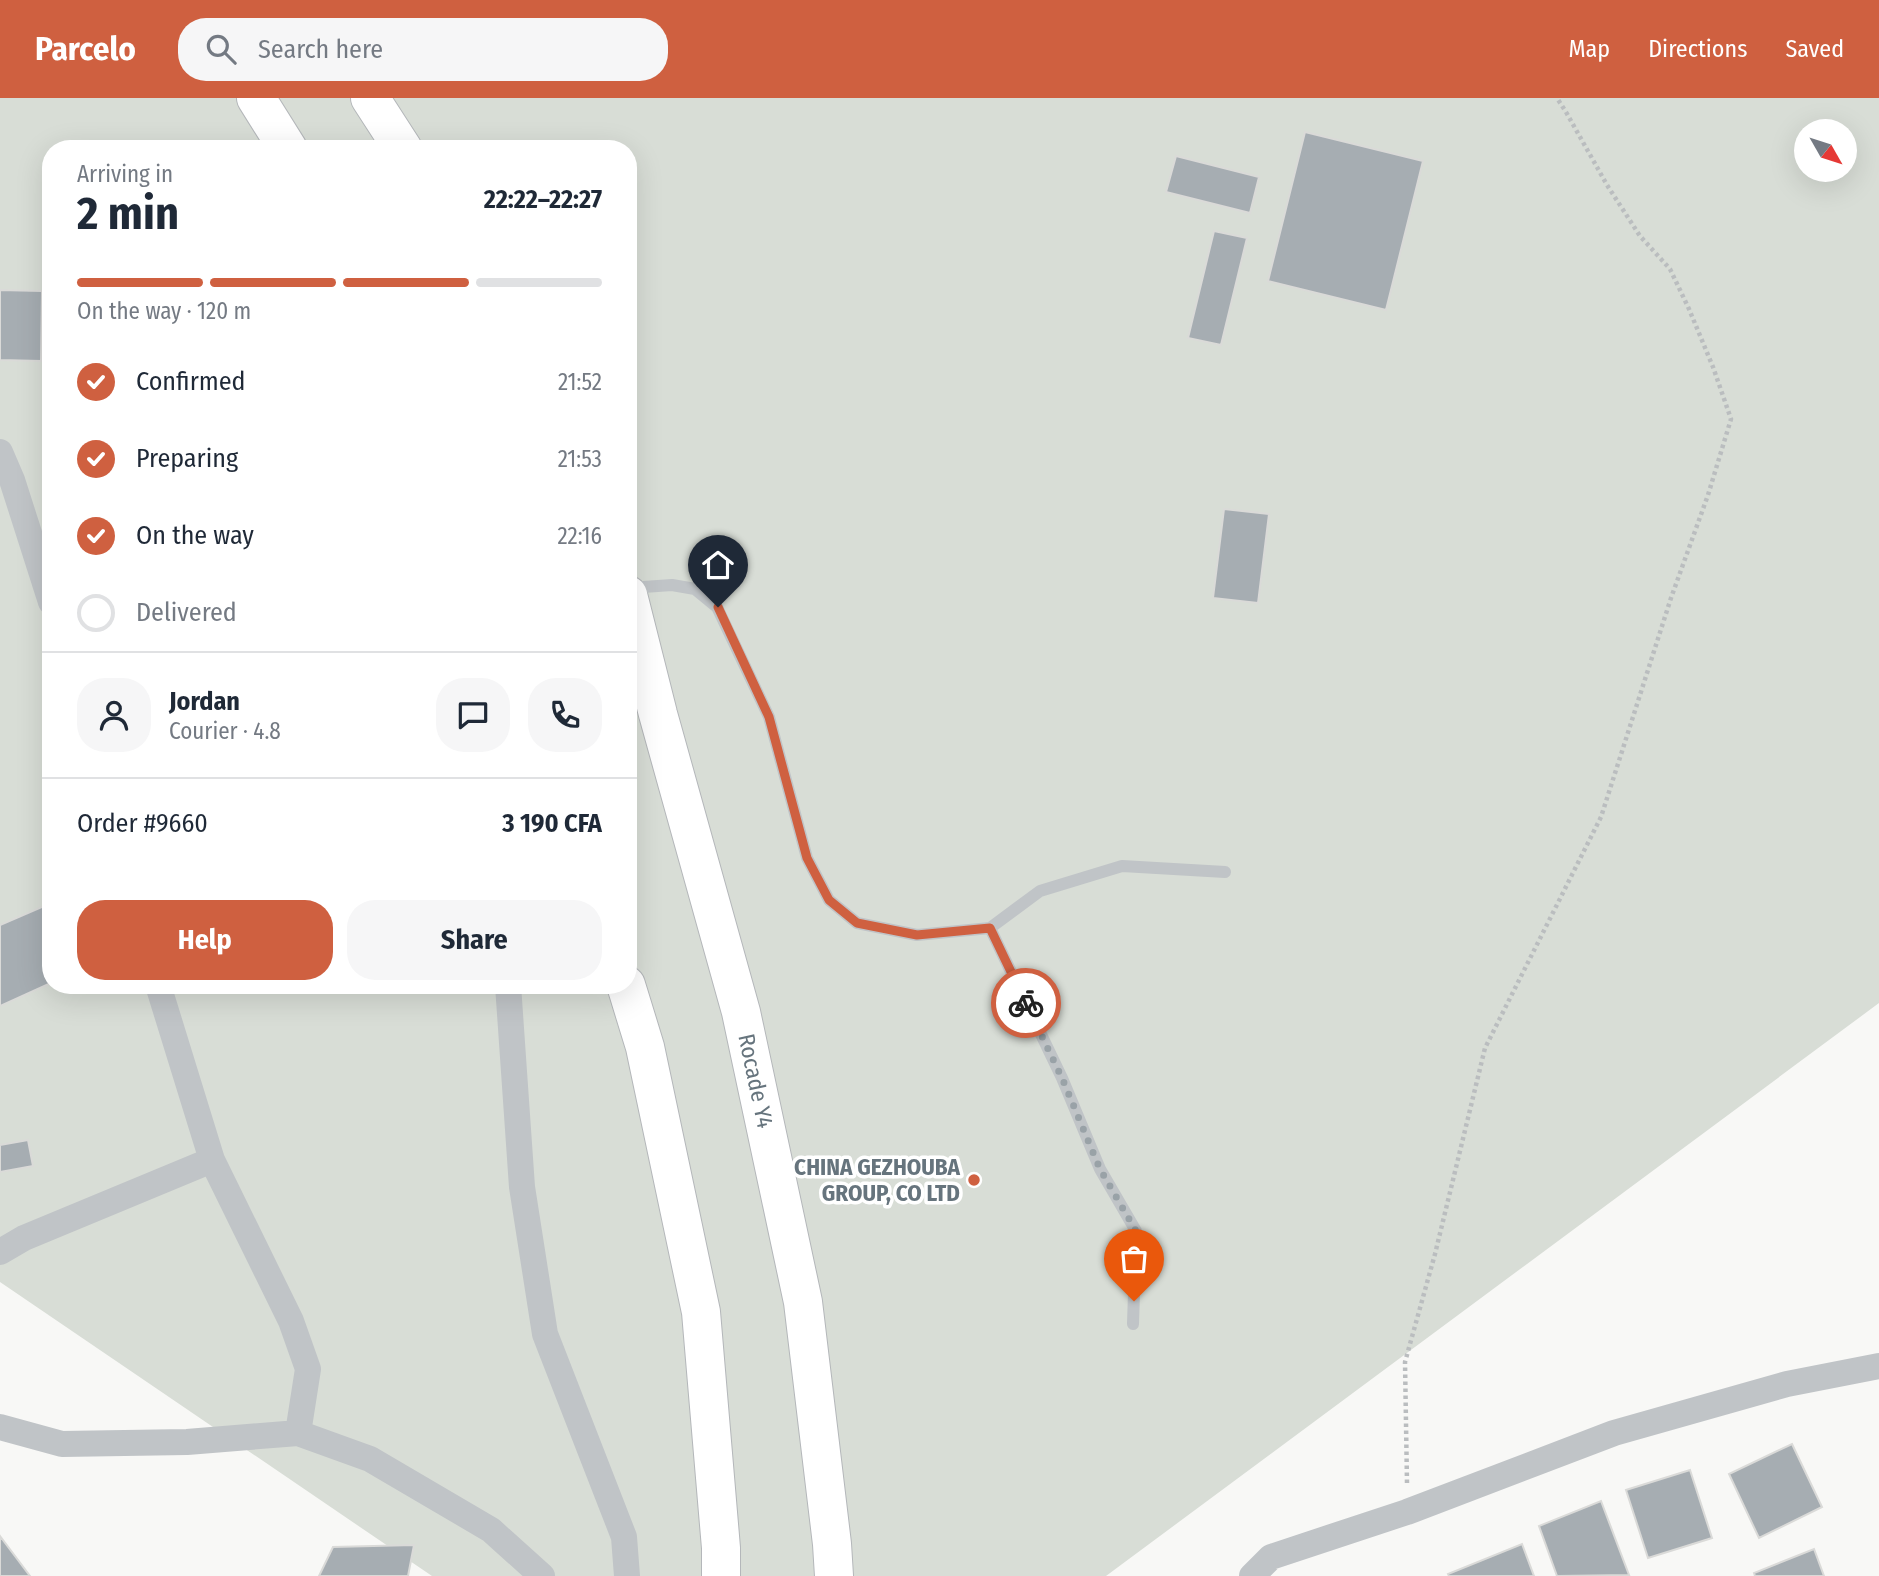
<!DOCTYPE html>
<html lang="en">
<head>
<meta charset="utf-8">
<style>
	body { margin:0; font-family:"Fira Sans Condensed",sans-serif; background:#f6f6f7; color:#1f2937; height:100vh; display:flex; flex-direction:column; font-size:26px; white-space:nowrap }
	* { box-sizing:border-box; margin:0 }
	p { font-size:23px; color:#747a83 }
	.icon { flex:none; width:38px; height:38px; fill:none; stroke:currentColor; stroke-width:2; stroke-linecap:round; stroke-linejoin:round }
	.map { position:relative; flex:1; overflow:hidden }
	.panel { position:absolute; left:42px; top:42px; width:595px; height:854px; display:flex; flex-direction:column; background:#fff; border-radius:28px; box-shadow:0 7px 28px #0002 }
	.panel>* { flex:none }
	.needle { width:46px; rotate:129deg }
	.tools { position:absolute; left:1794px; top:21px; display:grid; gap:14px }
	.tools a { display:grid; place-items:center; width:63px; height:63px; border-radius:50%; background:#fff; box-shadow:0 7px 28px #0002; font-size:35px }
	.pin { position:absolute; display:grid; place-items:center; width:60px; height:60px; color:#fff; margin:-72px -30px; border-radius:50% 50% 50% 0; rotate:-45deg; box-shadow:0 0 7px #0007 }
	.pin .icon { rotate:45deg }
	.courier { position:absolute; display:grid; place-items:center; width:70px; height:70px; margin:-35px; border:5px solid #cf6040; border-radius:50%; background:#fff; color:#222; box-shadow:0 2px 9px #0007 }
	.head em { font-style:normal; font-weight:700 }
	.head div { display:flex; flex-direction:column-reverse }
	.head { display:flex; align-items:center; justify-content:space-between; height:119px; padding:0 35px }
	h1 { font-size:46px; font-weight:700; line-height:52px }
	.bar { display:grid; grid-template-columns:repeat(4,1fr); gap:10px 7px; align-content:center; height:84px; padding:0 35px }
	.bar i { height:9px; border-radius:5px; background:#e0e1e3 }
	.bar .active { background:#cf6040 }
	.bar p { grid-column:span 4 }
	.line { display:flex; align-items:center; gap:18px; padding:0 35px; border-top:2px solid #e0e1e3 }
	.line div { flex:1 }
	.round { display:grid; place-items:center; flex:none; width:74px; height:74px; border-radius:28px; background:#f6f6f7 }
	ol { padding:0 35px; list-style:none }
	li { display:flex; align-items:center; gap:21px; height:77px }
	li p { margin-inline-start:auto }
	li .icon { padding:7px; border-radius:50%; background:#cf6040; color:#fff; stroke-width:4 }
	li:last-child { color:#747a83 }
	li i { width:38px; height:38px; border:4px solid #e0e1e3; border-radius:50% }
	.primary-button { display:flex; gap:14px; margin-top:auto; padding:14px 35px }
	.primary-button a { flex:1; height:80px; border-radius:28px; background:#cf6040; color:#fff; font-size:28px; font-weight:700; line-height:80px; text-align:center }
	.primary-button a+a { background:#f6f6f7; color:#1f2937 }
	header { display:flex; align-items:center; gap:42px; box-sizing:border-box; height:98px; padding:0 35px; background:#cf6040; color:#fff }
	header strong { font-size:33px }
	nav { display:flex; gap:38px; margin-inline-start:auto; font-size:24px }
	.search { width:490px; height:63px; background:#f6f6f7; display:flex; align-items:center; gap:18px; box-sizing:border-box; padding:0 24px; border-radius:28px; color:#747a83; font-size:26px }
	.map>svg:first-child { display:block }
	.green { fill:#d8ddd6; fill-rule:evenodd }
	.building { fill:#a6adb2; stroke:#dadad8; stroke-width:2 }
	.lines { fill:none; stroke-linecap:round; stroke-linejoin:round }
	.trunk-casing { stroke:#b4b7ba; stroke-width:40 }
	.path { stroke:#babdbf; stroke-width:4.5; stroke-dasharray:3.5 3.5; stroke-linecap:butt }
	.service { stroke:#c0c4c7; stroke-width:12 }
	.minor { stroke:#c0c4c7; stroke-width:26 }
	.trunk { stroke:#fff; stroke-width:38 }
	.done { stroke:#99a2a7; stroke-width:7; stroke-dasharray:0 12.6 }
	.route { stroke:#cf6040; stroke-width:9 }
	.poi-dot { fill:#cf6040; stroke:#fff; stroke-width:2.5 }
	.labels { text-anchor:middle; stroke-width:7; stroke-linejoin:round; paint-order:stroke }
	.street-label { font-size:23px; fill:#66747d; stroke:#fff }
	.poi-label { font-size:23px; font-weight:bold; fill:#66747d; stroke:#fff; text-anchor:end }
</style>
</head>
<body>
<header>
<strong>Parcelo</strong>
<div class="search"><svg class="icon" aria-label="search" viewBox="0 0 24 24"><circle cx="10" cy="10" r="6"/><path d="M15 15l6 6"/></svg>Search here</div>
<nav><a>Map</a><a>Directions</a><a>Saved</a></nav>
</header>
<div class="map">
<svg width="1879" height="1478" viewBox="0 0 1879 1478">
	<rect width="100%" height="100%" fill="#f8f8f6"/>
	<path class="green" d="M0,0h1879v905l-773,573h-674l-432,-294zM1806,33h38v39h-38zM51,51h577v836h-577z"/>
	<path class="building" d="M1305,34l118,29 -37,149 -118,-29z
		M1176,58l83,21 -9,36 -84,-21z
		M1214,133l33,7 -26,107 -33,-7z
		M0,192l42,1 -1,70 -41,-1z
		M1224,411l45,5 -11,89 -45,-5z
		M51,805v80l-51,23v-81z
		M28,1042l5,26 -33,6v-27z
		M1792,1346l30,63 -63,31 -30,-64z
		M1690,1372l22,68 -64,20 -22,-68z
		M1601,1403l28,74 -72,1 -18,-50z
		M0,1438l30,40h-30z
		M1522,1446l12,32h-85l-1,-2z
		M414,1447l-6,31h-89l14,-29z
		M1814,1451l10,27h-69l-1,-3z"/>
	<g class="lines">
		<g class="trunk-casing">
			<path id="trunk" d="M256,0l32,51
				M370,0l33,51
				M628,497l30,119 83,298 62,290 29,242 2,32
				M626,887l19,62 56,265 20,236v28"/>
		</g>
		<path class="path" d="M1407,1385l-2,-121 30,-108 50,-206 116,-231 70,-219 37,-103 23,-76 -18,-52 -24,-58 -19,-40 -30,-33 -33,-51 -41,-73 -9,-14"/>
		<path class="service" d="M629,490l43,-3 23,4 22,18 52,110 38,141 22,42 28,23 60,12 73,-7 50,-37 82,-25 103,6
			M990,830l72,150 38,91 36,62 -3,93"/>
		<path class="minor" d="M0,354l12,28 39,122
			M158,887l54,175 79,161 17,48 -10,64
			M508,887l14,202 23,147 79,203 3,39
			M0,1154l24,-14 188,-78
			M0,1329l62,17 125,-2 111,-9 72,26 121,71 51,46
			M1252,1478l19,-19 136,-45 207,-79 173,-49 92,-18"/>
		<use href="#trunk" class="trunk"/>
	</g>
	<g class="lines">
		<path class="done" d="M1026,905l36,75 38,91 36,62 -2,70"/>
		<path class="route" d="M718,509l51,110 38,141 22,42 28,23 60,12 73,-7 36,75"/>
	</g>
	<circle class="poi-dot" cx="974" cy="1082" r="7"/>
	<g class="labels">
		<g class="street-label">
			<text transform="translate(756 983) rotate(78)" y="8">Rocade Y4</text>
		</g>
		<g class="poi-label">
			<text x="960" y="1077">CHINA GEZHOUBA<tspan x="960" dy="26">GROUP, CO LTD</tspan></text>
		</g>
	</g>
</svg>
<div class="tools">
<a><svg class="needle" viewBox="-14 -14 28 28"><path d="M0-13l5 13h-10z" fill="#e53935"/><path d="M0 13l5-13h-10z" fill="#747a83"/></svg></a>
</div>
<div class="pin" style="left:1134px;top:1203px;background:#ea580c"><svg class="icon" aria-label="bag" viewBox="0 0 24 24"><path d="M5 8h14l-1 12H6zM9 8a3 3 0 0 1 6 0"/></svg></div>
<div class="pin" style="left:718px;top:509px;background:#1f2937"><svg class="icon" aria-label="home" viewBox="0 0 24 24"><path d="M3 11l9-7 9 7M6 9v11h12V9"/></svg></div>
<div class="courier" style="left:1026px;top:905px"><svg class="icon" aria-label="bike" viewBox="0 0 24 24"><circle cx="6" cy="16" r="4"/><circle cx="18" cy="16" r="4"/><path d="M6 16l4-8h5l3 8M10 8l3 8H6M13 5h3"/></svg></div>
<section class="panel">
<div class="head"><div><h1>2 min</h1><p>Arriving in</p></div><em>22:22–22:27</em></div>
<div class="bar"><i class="active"></i><i class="active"></i><i class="active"></i><i></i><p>On the way · 120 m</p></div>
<ol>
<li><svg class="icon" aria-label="check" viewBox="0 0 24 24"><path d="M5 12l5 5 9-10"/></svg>Confirmed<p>21:52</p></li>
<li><svg class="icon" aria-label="check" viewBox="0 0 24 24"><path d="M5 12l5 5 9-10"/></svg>Preparing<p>21:53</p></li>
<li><svg class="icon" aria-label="check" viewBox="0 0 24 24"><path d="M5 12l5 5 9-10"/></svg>On the way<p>22:16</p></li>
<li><i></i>Delivered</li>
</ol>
<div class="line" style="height:126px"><a class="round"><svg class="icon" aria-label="person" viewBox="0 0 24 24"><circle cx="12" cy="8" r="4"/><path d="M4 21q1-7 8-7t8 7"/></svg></a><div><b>Jordan</b><p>Courier · 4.8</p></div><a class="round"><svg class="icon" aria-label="chat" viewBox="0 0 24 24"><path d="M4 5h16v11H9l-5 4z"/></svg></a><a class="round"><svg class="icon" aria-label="phone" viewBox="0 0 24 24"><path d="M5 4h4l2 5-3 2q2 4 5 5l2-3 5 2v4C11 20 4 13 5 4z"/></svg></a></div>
<div class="line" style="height:91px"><div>Order #9660</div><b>3 190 CFA</b></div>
<div class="primary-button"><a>Help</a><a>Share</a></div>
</section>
</div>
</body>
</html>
